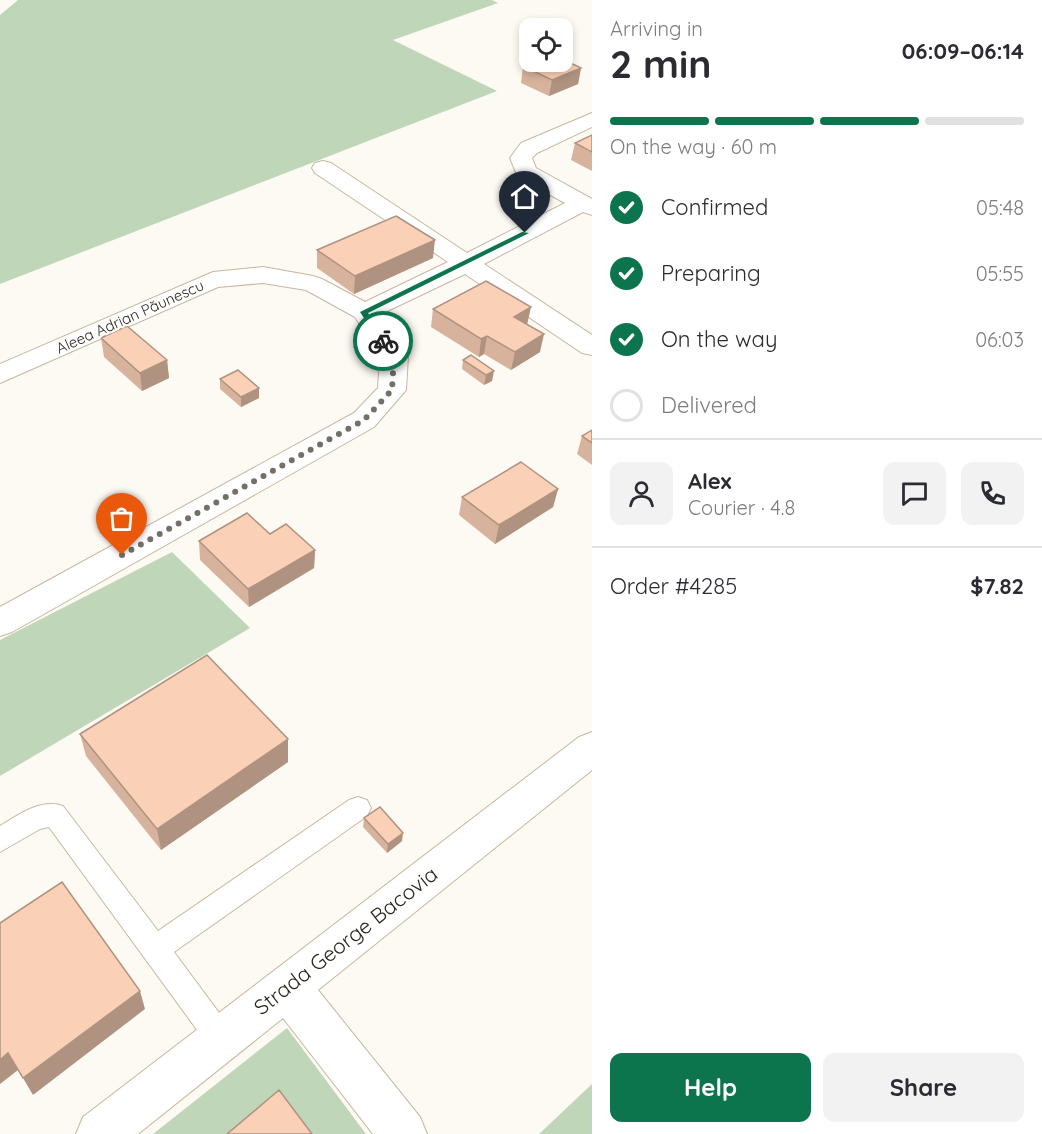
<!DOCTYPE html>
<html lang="en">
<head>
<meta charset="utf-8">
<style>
	body { margin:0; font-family:Quicksand,sans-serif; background:#f2f2f3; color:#2b2b33; height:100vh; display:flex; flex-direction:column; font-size:22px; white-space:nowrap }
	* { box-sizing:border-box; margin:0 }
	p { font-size:20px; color:#7c7c81 }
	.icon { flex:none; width:33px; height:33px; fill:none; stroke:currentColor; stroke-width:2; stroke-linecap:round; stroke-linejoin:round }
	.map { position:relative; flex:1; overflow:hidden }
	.drawer { display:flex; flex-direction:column; background:#fff; width:450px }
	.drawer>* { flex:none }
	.controls { position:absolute; left:519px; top:18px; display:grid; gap:12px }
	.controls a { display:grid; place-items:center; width:54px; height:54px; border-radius:12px; background:#fff; box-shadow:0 3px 9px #0003; font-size:30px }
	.pin { position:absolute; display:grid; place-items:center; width:51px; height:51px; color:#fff; margin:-62px -26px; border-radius:50% 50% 50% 0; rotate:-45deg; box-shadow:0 0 6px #0007 }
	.pin .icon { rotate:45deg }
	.courier { position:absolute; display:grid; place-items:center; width:60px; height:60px; margin:-30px; border:4px solid #0c754e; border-radius:50%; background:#fff; color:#222; box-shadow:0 2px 8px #0007 }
	.headline em { font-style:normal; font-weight:700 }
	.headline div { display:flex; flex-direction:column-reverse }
	.headline { display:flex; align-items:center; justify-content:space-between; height:102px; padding:0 18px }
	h1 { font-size:39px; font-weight:700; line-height:45px }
	.bar { display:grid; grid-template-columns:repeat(4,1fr); gap:9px 6px; align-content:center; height:72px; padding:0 18px }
	.bar i { height:8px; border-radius:4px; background:#e1e1e2 }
	.bar .current { background:#0c754e }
	.bar p { grid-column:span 4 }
	.line { display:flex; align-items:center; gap:15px; padding:0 18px; border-top:2px solid #e1e1e2 }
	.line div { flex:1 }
	.round { display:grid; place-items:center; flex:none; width:63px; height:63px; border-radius:12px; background:#f2f2f3 }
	ol { padding:0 18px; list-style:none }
	li { display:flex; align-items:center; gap:18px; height:66px }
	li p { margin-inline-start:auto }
	li .icon { padding:6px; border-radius:50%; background:#0c754e; color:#fff; stroke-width:4 }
	li:last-child { color:#7c7c81 }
	li i { width:33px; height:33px; border:3px solid #e1e1e2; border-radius:50% }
	.primary-button { display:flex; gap:12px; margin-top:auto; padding:12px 18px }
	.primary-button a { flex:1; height:69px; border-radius:12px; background:#0c754e; color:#fff; font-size:24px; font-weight:700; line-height:69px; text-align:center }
	.primary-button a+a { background:#f2f2f3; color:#2b2b33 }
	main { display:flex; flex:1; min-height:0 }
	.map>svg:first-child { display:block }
	.green { fill:#bfd7b8 }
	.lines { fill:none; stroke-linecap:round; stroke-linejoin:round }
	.lane-casing { stroke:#c8b79d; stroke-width:2 }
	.street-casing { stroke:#c8b79d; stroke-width:2 }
	.lane { fill:#fff; fill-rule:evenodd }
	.street { fill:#fff; fill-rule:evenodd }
	.wall { fill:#d7b39d }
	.shaded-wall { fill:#af9280 }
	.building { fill:#fad0b7; stroke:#af9280; stroke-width:1.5 }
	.route { fill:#0c754e }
	.done { stroke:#757067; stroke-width:6; stroke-dasharray:0 10.8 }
	.labels { text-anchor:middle; stroke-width:4.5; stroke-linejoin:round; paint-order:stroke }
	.far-street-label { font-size:15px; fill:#2c251b; stroke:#fff }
	.near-street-label { font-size:21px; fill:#2c251b; stroke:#fff }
</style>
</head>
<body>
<main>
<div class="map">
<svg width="592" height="1134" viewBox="0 0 592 1134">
	<rect width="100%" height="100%" fill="#fdfaf4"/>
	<path class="green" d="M18,0h474l6,3 -105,37 104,51 -497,193v-269z
		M172,552l78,76 -250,148v-136z
		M287,1028l79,106h-213z
		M592,1084v50h-53z"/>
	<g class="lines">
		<g class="lane-casing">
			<path id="lane" d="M358,797l9,3 4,8 -4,8 -193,136 57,77 5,10 -5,10 -10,5 -10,-5 -162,-222 -9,2 -40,23v-26c18,-11 41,-28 63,-20l95,125 191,-131z"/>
		</g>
		<g class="street-casing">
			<path id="street" d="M592,113v14l-55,26 -5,5 4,10 56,31v16l-9,-3 -99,52 108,71v20l-10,-2 -117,-79 -86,41 29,41 -2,34 -32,37 -362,205 -12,4v-29l354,-194 24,-25 2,-32 -25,-39 -49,-27 -43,-7 -45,4 -218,96v-19l213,-92 50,-5 50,9 9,3 43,23 83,-40 -133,-89 -3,-5 3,-5 8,-2 8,2 136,90 98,-50 -47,-26 -8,-19 11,-15z
				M592,732v38l-274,220 102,127 7,17h-54l-90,-116 -145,116h-62l7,-17 496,-380z"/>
		</g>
		<use href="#lane" class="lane"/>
		<use href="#street" class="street"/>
	</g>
	<path class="wall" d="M523,66l58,2 -3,16 -29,12 -28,-13z
		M592,135v36l-21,-11 4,-17z
		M317,250l116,8 -79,36 -37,-26z
		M433,309l94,16 13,27 -29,18 -27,-16 -5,3 -48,-30z
		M101,338l66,22 2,18 -27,13 -38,-34z
		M471,355l21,26 -8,4 -22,-16 1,-9z
		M220,379l39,19 -18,9 -21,-18z
		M592,430v35l-15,-11 5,-18z
		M558,489l-5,18 -58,37 -36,-29 3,-18z
		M270,534l45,16 -1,18 -65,39 -49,-47 -1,-19z
		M80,734l208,28 -127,88 -75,-94z
		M364,818l38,23 -15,12 -24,-26z"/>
	<path class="shaded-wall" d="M581,68l-3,16 -29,12 3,-16z
		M435,240l-2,18 -79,36 1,-18z
		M531,307l-4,18 -13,-8z
		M544,334l-4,18 -29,18 4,-18z
		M487,336l-3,18 -5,3 2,-18z
		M167,360l2,18 -27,13 -2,-18z
		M494,371l-2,10 -8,4 2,-10z
		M259,388v10l-18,9v-10z
		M558,489l-5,18 -58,37 4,-19z
		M315,550l-1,18 -65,39 -1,-18z
		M288,739v23l-127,88 -4,-21z
		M403,833l-1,8 -15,12 1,-9z
		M140,991l5,18 -112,86 -10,-17z
		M8,1053l10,17 -18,14v-24z"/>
	<path class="building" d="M562,59l19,9 -29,12 -29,-14 13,-4h26z
		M592,135v17l-17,-9z
		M396,216l39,24 -80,36 -38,-26z
		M486,281l45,26 -17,10 30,17 -29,18 -28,-16 -6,3 -48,-30z
		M127,326l40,34 -27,13 -39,-35z
		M471,355l23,16 -8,4 -23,-15z
		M238,370l21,18 -18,9 -21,-18z
		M592,430v13l-10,-7z
		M521,462l37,27 -59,36 -37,-28z
		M247,513l23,21 16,-10 29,26 -67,39 -49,-48z
		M207,655l81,84 -131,90 -77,-95z
		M380,807l23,26 -15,11 -24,-26z
		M62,882l78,109 -117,87 -15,-25 -8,7v-137z
		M279,1090l33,44h-85z"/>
	<path class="route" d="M522,232l7,1 -161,80 19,28 -1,1h-6l-20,-30z"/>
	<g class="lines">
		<path class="done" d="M122,555l242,-135 28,-30 2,-34 -11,-15"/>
	</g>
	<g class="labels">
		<g class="far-street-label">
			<text transform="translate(130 317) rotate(-24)" y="5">Aleea Adrian Păunescu</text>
		</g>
		<g class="near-street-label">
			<text transform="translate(346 941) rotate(-38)" y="7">Strada George Bacovia</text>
		</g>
	</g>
</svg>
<div class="controls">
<a><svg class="icon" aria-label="locate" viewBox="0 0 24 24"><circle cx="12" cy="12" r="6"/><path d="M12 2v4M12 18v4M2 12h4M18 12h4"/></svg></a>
</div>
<div class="pin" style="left:122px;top:555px;background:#ea580c"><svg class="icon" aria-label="bag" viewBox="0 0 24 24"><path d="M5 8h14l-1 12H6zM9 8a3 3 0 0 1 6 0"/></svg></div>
<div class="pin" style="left:525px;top:233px;background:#1f2937"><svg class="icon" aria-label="home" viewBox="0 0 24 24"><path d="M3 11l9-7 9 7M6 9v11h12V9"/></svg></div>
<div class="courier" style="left:383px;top:341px"><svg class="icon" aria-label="bike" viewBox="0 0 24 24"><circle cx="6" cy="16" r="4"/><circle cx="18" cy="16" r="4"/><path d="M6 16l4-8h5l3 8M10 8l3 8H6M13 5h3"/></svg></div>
</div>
<section class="drawer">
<div class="headline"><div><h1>2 min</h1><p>Arriving in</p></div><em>06:09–06:14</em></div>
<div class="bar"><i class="current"></i><i class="current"></i><i class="current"></i><i></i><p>On the way · 60 m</p></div>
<ol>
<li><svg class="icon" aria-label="check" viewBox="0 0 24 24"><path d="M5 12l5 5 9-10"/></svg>Confirmed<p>05:48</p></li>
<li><svg class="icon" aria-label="check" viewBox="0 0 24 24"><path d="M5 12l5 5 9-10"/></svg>Preparing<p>05:55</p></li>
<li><svg class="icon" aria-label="check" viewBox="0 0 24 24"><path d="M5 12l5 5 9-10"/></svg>On the way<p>06:03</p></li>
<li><i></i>Delivered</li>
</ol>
<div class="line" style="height:108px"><a class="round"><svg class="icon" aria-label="person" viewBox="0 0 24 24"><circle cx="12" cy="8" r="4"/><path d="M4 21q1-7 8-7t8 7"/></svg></a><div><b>Alex</b><p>Courier · 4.8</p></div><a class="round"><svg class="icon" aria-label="chat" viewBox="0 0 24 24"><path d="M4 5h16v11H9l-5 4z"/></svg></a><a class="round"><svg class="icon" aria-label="phone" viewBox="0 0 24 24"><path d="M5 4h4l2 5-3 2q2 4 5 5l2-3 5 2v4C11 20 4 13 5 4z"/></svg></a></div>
<div class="line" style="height:78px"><div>Order #4285</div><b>$7.82</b></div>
<div class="primary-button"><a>Help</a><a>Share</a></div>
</section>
</main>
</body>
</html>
